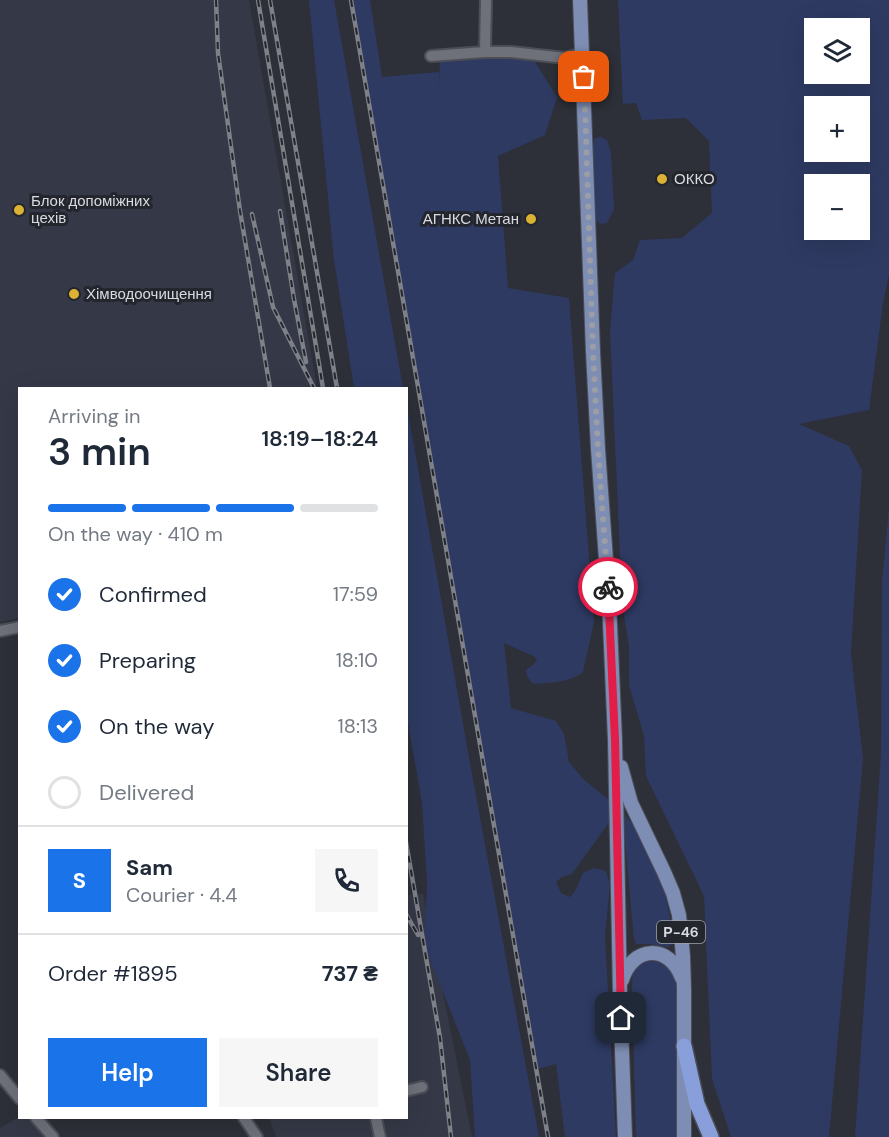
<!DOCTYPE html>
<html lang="en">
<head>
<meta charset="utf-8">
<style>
	body { margin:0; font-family:"DM Sans",sans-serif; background:#f6f6f7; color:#1f2937; height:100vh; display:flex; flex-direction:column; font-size:22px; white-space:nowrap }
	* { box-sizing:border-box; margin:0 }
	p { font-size:20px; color:#747a83 }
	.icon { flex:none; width:33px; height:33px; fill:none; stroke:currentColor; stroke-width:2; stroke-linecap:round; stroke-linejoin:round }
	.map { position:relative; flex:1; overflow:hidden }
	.drawer { position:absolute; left:18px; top:387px; width:390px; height:732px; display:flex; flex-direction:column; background:#fff; border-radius:0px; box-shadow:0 6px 24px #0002 }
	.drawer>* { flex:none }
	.tools { position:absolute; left:804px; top:18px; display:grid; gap:12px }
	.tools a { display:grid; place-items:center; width:66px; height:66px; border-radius:0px; background:#fff; box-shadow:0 6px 24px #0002; font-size:30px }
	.pin { position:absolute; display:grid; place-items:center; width:51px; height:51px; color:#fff; margin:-26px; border-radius:12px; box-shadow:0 3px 9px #0006 }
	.courier { position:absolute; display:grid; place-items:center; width:60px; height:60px; margin:-30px; border:4px solid #e11d48; border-radius:50%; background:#fff; color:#222; box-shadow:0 2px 8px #0007 }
	.overview em { font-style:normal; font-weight:600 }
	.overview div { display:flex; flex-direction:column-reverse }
	.overview { display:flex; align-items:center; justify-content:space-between; height:102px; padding:0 30px }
	h1 { font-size:39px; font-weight:600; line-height:45px }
	.bar { display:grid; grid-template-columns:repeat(4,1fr); gap:9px 6px; align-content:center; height:72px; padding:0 30px }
	.bar i { height:8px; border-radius:4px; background:#e0e1e3 }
	.bar .active { background:#1a73e8 }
	.bar p { grid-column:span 4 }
	.line { display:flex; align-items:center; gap:15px; padding:0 30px; border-top:2px solid #e0e1e3 }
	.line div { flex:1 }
	.round { display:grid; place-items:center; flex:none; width:63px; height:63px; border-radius:0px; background:#f6f6f7 }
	ol { padding:0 30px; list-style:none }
	li { display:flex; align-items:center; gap:18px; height:66px }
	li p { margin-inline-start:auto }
	li .icon { padding:6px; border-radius:50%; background:#1a73e8; color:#fff; stroke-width:4 }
	li:last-child { color:#747a83 }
	li i { width:33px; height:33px; border:3px solid #e0e1e3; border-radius:50% }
	.primary-button { display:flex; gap:12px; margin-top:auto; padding:12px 30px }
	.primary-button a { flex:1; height:69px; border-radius:0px; background:#1a73e8; color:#fff; font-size:24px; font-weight:600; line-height:69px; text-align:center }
	.primary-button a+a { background:#f6f6f7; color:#1f2937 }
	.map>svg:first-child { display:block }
	.built { fill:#353947 }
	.green { fill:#2e3a62; fill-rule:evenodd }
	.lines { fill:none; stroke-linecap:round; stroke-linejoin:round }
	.minor-casing { stroke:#4c4e55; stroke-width:14 }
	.major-casing { stroke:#4c4e55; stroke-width:16 }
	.highway-casing { stroke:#4c4e55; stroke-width:18 }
	.minor { stroke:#6e717a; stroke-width:10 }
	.major { stroke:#7e8db4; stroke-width:14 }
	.highway { stroke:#899fdb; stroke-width:15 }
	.rail-casing { stroke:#7e8188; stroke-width:4.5 }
	.rail { stroke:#24262e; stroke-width:2; stroke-dasharray:7; stroke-linecap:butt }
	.done { stroke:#9c9ea5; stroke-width:6; stroke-dasharray:0 10.8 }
	.route { stroke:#e11d48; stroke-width:8 }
	.poi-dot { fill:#dcb233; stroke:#24262e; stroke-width:2 }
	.labels { text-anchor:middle; stroke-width:6; stroke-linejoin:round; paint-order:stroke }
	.shield { fill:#24262e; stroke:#a2a4aa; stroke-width:1.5 }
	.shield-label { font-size:14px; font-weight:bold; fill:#d8dadf }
	.poi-label { font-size:15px; fill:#d8dadf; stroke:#24262e; text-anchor:start }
</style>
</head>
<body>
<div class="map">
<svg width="889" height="1137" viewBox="0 0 889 1137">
	<rect width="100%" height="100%" fill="#2d3038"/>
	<path class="built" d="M0,0h249l68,388h-297l-1,230 -19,4z
		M423,894l49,243h-196l-7,-19h137l1,-223z
		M19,1117l9,1 17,19h-45v-9z"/>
	<path class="green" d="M309,0h25l69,388h-49l-20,-128z
		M353,0h17l12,77 57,-5v15l1,-28 92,-2 25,40 -12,38 -47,21 10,132 61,10 25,324 -11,50c-11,10 -35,11 -50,12l-6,-8 -1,-6 8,-6 3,-5 -4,-3 -29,-13 7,65 45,13 8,13 5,28 14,17 26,21 1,21 -38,53 -10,3 -6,5 5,11 9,4c7,-6 9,-16 13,-24l11,-5 12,3 4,13 -5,52 11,201h-51l-9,-73 -19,5 -159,-915z
		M618,0h271v274l-6,29 -14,107 -70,14 50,22 13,24 -11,183 12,106 -34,378h-98l-19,-58 -8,-183 -58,-120 -2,-40 -15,-51v-39l-5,-31 -3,-38 -11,-246 5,-58 18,-13 7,-20 42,-2 30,-25 -3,-72 -23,-23 -44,2 -6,-17 -13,1zM814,28h46v46h-46zM814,106h46v46h-46zM814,184h46v46h-46z
		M600,137l7,3 4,12 3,57 -7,14 -6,1 -5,-4 -3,-75 2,-7z
		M407,406l61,346 71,385h-64l-5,-77 -46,-116 3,-61 -5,-80 -16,-91z
		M889,507v630h-34l26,-383 1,-171z
		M625,815l8,10 29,49 8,44 2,26 -4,3 -19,-3h-13l-2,-5 -9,-97z
		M661,956l15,18v163h-40l-4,-147c0,-5 0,-11 1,-16 4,-12 17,-17 28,-18z"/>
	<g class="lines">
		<g class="minor-casing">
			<path id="minor" d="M485,52h26l54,6 18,-5
				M431,56l54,-4 1,-52
				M0,631l20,-4
				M0,1075l20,24
				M406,1091l16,-4
				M36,1118l17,19
				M244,1118l13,19
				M376,1118l4,19"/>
		</g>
		<g class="major-casing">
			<path id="major" d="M580,0l13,352 5,97 11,152 6,139 5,254 5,143
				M621,767l10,36 33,69 9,21 6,22 4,41 1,33v148
				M622,980c10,-34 47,-37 60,-2"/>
		</g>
		<g class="highway-casing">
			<path id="highway" d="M684,1046l13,58 14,33"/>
		</g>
		<use href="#minor" class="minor"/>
		<use href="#major" class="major"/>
		<use href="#highway" class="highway"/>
		<g class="rail-casing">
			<path id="rail" d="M216,0l2,53 22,158 30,177
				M258,0l65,388
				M270,0l67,388
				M351,0l197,1137
				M280,211l14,88 12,63
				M252,214l21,93 41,81
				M406,842l34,196 11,99
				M406,914l12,21"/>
		</g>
		<use href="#rail" class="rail"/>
	</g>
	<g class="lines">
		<path class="done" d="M584,77l9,275 5,97 10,138"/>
		<path class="route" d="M608,587l7,153 6,278"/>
	</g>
	<g class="poi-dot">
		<circle cx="662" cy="179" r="6"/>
		<circle cx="19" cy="210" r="6"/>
		<circle cx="531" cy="219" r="6"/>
		<circle cx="74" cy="294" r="6"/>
	</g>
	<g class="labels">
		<rect class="shield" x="657" y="921" width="48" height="22" rx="4.5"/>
		<g class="shield-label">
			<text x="681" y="937">Р-46</text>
		</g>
		<g class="poi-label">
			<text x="674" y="184">ОККО</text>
			<text x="31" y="206">Блок допоміжних<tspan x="31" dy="17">цехів</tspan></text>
			<text x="519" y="224" text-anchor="end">АГНКС Метан</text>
			<text x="86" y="299">Хімводоочищення</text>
		</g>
	</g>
</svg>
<div class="tools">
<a><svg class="icon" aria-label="layers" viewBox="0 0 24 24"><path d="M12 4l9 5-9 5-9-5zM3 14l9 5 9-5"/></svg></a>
<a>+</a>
<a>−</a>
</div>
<div class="pin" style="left:584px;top:77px;background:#ea580c"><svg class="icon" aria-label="bag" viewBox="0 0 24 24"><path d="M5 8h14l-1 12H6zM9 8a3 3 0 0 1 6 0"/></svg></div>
<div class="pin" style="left:621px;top:1018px;background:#1f2937"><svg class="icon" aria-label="home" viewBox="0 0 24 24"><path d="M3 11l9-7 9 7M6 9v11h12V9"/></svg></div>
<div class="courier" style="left:608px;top:587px"><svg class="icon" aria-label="bike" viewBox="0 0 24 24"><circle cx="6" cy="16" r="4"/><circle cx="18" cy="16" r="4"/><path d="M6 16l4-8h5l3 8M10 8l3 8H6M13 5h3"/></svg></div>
<section class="drawer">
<div class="overview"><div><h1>3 min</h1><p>Arriving in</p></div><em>18:19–18:24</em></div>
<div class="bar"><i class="active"></i><i class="active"></i><i class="active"></i><i></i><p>On the way · 410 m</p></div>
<ol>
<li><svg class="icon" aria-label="check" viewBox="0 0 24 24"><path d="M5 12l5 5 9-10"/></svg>Confirmed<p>17:59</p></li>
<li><svg class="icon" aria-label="check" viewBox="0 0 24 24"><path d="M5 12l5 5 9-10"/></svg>Preparing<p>18:10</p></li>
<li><svg class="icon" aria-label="check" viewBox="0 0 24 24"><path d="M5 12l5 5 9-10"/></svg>On the way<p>18:13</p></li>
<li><i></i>Delivered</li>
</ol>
<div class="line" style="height:108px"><b class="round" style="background:#1a73e8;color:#fff">S</b><div><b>Sam</b><p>Courier · 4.4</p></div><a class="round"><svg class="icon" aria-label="phone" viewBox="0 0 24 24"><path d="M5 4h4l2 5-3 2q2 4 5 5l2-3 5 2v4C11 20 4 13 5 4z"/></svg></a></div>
<div class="line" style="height:78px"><div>Order #1895</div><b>737 ₴</b></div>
<div class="primary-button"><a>Help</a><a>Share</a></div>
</section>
</div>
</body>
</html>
